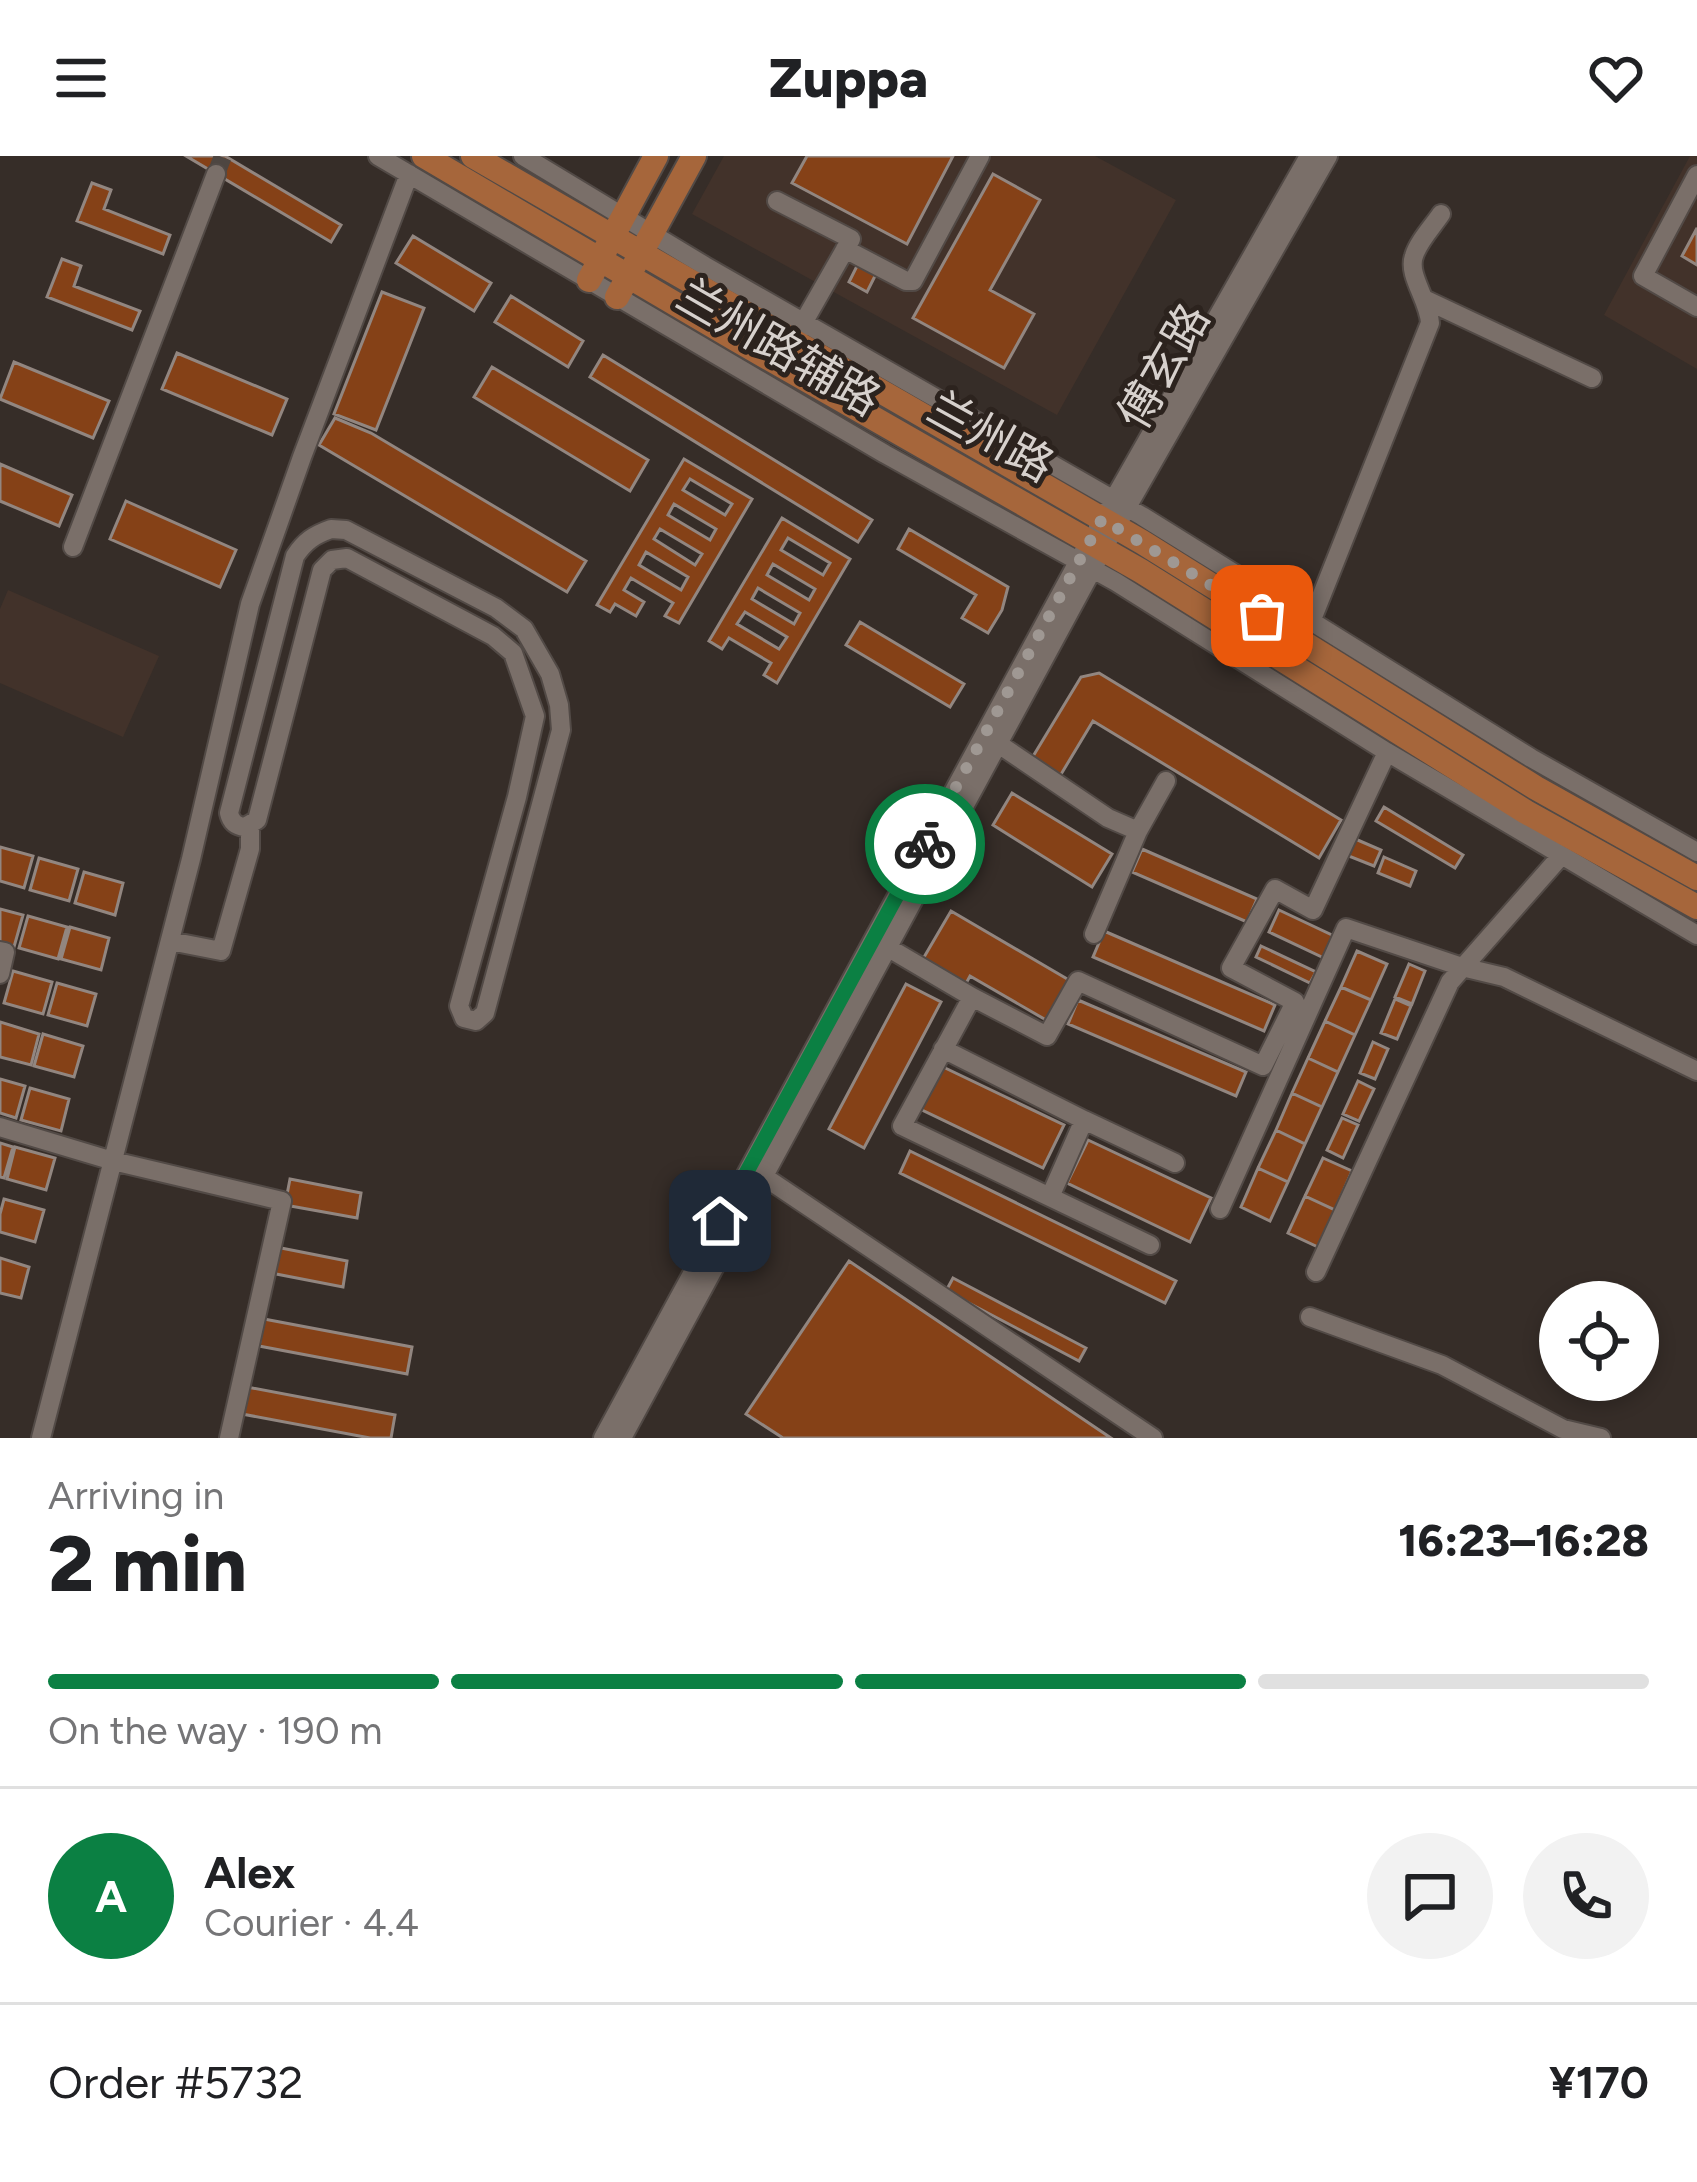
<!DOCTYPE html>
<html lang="en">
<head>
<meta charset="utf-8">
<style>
	body { margin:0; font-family:Figtree,"Noto Sans SC",sans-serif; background:#f2f2f2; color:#202124; height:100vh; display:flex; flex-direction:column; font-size:45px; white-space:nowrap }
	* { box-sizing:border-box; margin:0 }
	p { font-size:39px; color:#757577 }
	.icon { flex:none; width:66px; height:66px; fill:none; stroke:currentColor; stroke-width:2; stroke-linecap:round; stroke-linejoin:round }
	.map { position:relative; height:1282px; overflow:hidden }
	.side { display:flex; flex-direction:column; background:#fff; flex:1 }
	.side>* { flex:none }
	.controls { position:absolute; left:1539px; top:1125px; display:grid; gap:24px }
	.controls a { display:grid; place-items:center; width:120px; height:120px; border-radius:50%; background:#fff; box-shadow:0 6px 18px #0003; font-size:60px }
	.pin { position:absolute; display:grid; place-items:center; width:102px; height:102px; color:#fff; margin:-51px; border-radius:24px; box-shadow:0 6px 18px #0006 }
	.courier { position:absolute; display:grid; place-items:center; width:120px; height:120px; margin:-60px; border:9px solid #0b8043; border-radius:50%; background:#fff; color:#222; box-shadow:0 3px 15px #0007 }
	.overview em { font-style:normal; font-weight:800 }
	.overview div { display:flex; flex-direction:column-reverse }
	.overview { display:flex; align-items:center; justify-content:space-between; height:204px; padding:0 48px }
	h1 { font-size:78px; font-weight:800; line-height:90px }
	.bar { display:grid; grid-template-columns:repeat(4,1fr); gap:18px 12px; align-content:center; height:144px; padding:0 48px }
	.bar i { height:15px; border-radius:9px; background:#e0e0e0 }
	.bar .active { background:#0b8043 }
	.bar p { grid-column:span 4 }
	.line { display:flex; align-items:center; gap:30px; padding:0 48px; border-top:3px solid #e0e0e0 }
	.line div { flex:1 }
	.round { display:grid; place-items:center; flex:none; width:126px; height:126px; border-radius:63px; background:#f2f2f2 }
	header { display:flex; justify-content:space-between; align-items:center; height:156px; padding:0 48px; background:#fff; font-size:54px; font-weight:800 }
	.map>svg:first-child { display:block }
	.built { fill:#42322a }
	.building { fill:#854117; stroke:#928680; stroke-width:3; fill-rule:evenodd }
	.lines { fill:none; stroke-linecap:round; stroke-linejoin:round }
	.minor-tunnel { stroke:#4e4641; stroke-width:18; stroke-dasharray:18 9; stroke-linecap:butt }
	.minor-casing { stroke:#524a46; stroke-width:22 }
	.major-casing { stroke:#524a46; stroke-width:28 }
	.minor { stroke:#7a6f69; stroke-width:18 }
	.major { stroke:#a6663b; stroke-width:24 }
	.done { stroke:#9f9893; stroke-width:12; stroke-dasharray:0 21.6 }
	.route { stroke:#0b8043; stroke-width:15 }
	.labels { text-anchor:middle; stroke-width:10; stroke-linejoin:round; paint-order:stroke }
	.street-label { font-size:45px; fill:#d7d1cd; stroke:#2c231e }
</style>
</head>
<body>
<header><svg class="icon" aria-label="menu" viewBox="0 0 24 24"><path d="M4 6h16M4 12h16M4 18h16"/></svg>Zuppa<svg class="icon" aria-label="heart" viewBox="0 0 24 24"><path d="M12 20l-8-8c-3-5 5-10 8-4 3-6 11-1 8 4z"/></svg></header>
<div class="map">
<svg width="1697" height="1282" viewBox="0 0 1697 1282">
	<rect width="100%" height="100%" fill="#362d28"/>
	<path class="built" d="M724,0h371l81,44 -119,215 -365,-201z
		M1690,0h7v213l-93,-54z
		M8,434l151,66 -36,81 -123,-54v-74z"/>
	<path class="building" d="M186,0h39l116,69 -10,17z
		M807,0h146l-46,88 -115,-61z
		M993,18l47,26 -50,90 44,24 -30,54 -91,-50z
		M92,27l19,7 -7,19 66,26 -7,19 -86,-33z
		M1697,72v37l-15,-9z
		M413,80l78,47 -17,28 -78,-48z
		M62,103l19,7 -7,20 66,25 -8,19 -85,-33z
		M858,108l18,10 -9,18 -18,-10z
		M382,136l42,16 -48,122 -42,-16z
		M511,140l72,45 -15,26 -73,-45z
		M177,197l110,46 -15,36 -110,-46z
		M603,199l269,165 -14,22 -268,-165z
		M14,206l95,39 -16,37 -93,-39z
		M492,211l156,93 -18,31 -156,-94z
		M335,262l36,15 215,128 -19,31 -248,-147z
		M684,303l68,40 -73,124 -14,-7 8,-13 -42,-25 -7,12 20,12 -8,14 -21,-12 -5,8 -13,-7zM690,323l42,25 -7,11 -42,-25zM674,348l42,25 -6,11 -42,-25zM660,373l42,25 -7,11 -41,-26zM646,396l42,25 -7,13 -42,-25z
		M0,308l72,31 -13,31 -59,-25z
		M126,345l110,49 -16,37 -110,-48z
		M782,362l68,41 -73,124 -13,-8 7,-12 -42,-25 -7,11 -13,-8zM788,382l42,25 -7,12 -42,-25zM773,408l42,25 -6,11 -42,-25zM758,432l42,25 -6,11 -42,-25zM745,456l42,25 -8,12 -42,-25z
		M909,373l99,58 -6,23 -14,23 -26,-15 14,-23 -78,-46z
		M860,466l104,62 -14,23 -104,-62z
		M1099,517l242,147 -22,38 -226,-137 -33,55 -28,-18 49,-81z
		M1012,637l100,61 -20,33 -99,-62z
		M1384,651l79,48 -8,13 -79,-47z
		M1353,682l28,12 -7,16 -28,-11z
		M0,691l33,9 -9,32 -24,-7z
		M1142,693l115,50 -10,23 -115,-50z
		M1384,701l32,14 -6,15 -32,-13z
		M39,702l39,11 -9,32 -39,-11z
		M84,716l39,11 -8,32 -40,-12z
		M0,753l23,6 -9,32 -14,-4z
		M1279,754l55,26 -10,22 -55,-26z
		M951,755l118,69 -23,40 -76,-44 -7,13 -43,-25z
		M28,760l39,11 -9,32 -39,-11z
		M70,771l39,11 -8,32 -40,-11z
		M1104,775l171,74 -11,26 -171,-74z
		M1261,790l55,26 -6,11 -54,-26z
		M1357,795l30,13 -16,36 -30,-13z
		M1409,808l16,7 -13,33 -17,-7z
		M13,815l39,11 -9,32 -39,-11z
		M57,827l39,11 -9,32 -39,-11z
		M906,828l35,18 -77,146 -35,-19z
		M1341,831l30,13 -16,35 -30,-14z
		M1395,843l16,7 -14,33 -16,-6z
		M1078,844l168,72 -10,24 -168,-72z
		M1325,865l30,14 -17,37 -30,-14z
		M0,866l39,12 -8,31 -31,-8z
		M43,878l40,12 -9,31 -40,-11z
		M1373,886l15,7 -13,30 -15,-6z
		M1308,902l30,14 -16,35 -30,-14z
		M941,910l123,59 -21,43 -123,-59z
		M0,923l25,7 -9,32 -16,-5z
		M1358,925l16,8 -15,32 -16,-7z
		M30,932l39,11 -8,32 -40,-11z
		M1292,937l30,14 -17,37 -29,-14z
		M1342,962l16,7 -15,33 -16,-8z
		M1276,974l29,14 -17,38 -30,-14z
		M1088,984l123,58 -21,44 -123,-59z
		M0,987l13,4 -9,31 -4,-1z
		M15,991l40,11 -9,32 -39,-11z
		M910,995l266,130 -11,22 -265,-130z
		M1323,1002l29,13 -17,39 -30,-14z
		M1258,1012l30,14 -18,39 -29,-14z
		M290,1023l71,14 -4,25 -72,-13z
		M1305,1040l30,14 -17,37 -30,-14z
		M4,1043l40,11 -9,32 -35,-10v-18z
		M276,1091l71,14 -4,26 -72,-14z
		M0,1102l29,9 -8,31 -21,-5z
		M849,1105l262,177h-328l-37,-24z
		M953,1122l133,70 -7,13 -133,-70z
		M264,1163l148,28 -5,27 -148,-28z
		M247,1231l148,28 -4,23h-21l-128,-24z"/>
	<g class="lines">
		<path class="minor-tunnel" d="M216,18l7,-18"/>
		<g class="minor-casing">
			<path id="minor" d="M378,0l507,298 231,128 271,170 310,183
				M523,0l182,110 437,250 389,242 166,94
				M1697,19l-54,101 54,31
				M777,45l74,38 -53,93
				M845,93l61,32h7l67,-125
				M1426,144l166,78
				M1098,371l211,-371
				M331,373l15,1 150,78 28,21 26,45 9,31 2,25 -76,283 -9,8 -12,-3 -5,-12 58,-209 18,-81 -22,-63 -20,-17 -146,-78 -15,2 -10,10 -65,250 -12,7c-9,-1 -14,-5 -16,-14l66,-257c10,-15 19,-21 36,-27z
				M1110,381l218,-381
				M73,391l143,-373
				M1311,466l119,-299c-1,-23 -23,-48 -16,-67 4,-14 19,-30 27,-42
				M997,587l111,75 30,13
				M1094,778l44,-103 28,-50
				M170,785l51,10 29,-102v-23
				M887,791l85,50 75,39 31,-55 185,85 32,-64 -64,-34 44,-79 38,21 74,-158
				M0,795l5,1 -5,22
				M972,841l-70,129 248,119
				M943,893l141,71 -34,77
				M1084,964l91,43
				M0,971l113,34 169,40 -53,237
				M763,1020l390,262
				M1220,1053l126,-281 116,39 42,10 193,94
				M1316,1116l134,-290 110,-125
				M1310,1161l132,48 121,64 38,9
				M41,1282l150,-579 59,-255 52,-147 107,-283
				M603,1282l481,-887
				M622,1282l475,-877"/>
		</g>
		<g class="major-casing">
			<path id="major" d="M424,0l311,183 406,232 385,241 171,95
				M473,0l669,386 394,246 161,90
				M589,124l67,-124
				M617,141l77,-141"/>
		</g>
		<use href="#minor" class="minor"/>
		<use href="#major" class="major"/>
	</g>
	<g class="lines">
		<path class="done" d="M925,688l177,-325 160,97"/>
		<path class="route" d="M720,1065l205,-377"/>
	</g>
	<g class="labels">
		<g class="street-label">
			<text transform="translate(779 191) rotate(30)" y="16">兰州路辅路</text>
			<text transform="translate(1163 210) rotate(-60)" y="16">傅玄路</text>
			<text transform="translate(991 280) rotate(29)" y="16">兰州路</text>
		</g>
	</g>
</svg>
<div class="controls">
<a><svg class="icon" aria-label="locate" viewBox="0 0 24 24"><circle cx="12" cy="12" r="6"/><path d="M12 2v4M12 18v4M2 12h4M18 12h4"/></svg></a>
</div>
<div class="pin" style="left:1262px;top:460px;background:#ea580c"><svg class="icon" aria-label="bag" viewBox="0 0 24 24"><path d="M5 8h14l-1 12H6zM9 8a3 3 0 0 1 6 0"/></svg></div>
<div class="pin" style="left:720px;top:1065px;background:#1f2937"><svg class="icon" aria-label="home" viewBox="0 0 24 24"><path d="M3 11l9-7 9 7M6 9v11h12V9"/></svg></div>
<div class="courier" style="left:925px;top:688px"><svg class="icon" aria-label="bike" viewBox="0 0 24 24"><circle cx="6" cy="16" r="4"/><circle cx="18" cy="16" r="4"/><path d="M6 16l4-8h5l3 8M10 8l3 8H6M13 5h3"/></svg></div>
</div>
<section class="side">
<div class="overview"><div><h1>2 min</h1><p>Arriving in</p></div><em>16:23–16:28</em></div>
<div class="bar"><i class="active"></i><i class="active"></i><i class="active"></i><i></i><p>On the way · 190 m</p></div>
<div class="line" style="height:216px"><b class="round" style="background:#0b8043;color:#fff">A</b><div><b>Alex</b><p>Courier · 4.4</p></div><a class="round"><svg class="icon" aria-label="chat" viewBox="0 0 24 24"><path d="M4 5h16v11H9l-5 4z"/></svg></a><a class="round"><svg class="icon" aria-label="phone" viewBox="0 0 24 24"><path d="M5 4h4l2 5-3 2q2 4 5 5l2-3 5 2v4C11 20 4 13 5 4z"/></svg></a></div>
<div class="line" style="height:156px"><div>Order #5732</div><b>¥170</b></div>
</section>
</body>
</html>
